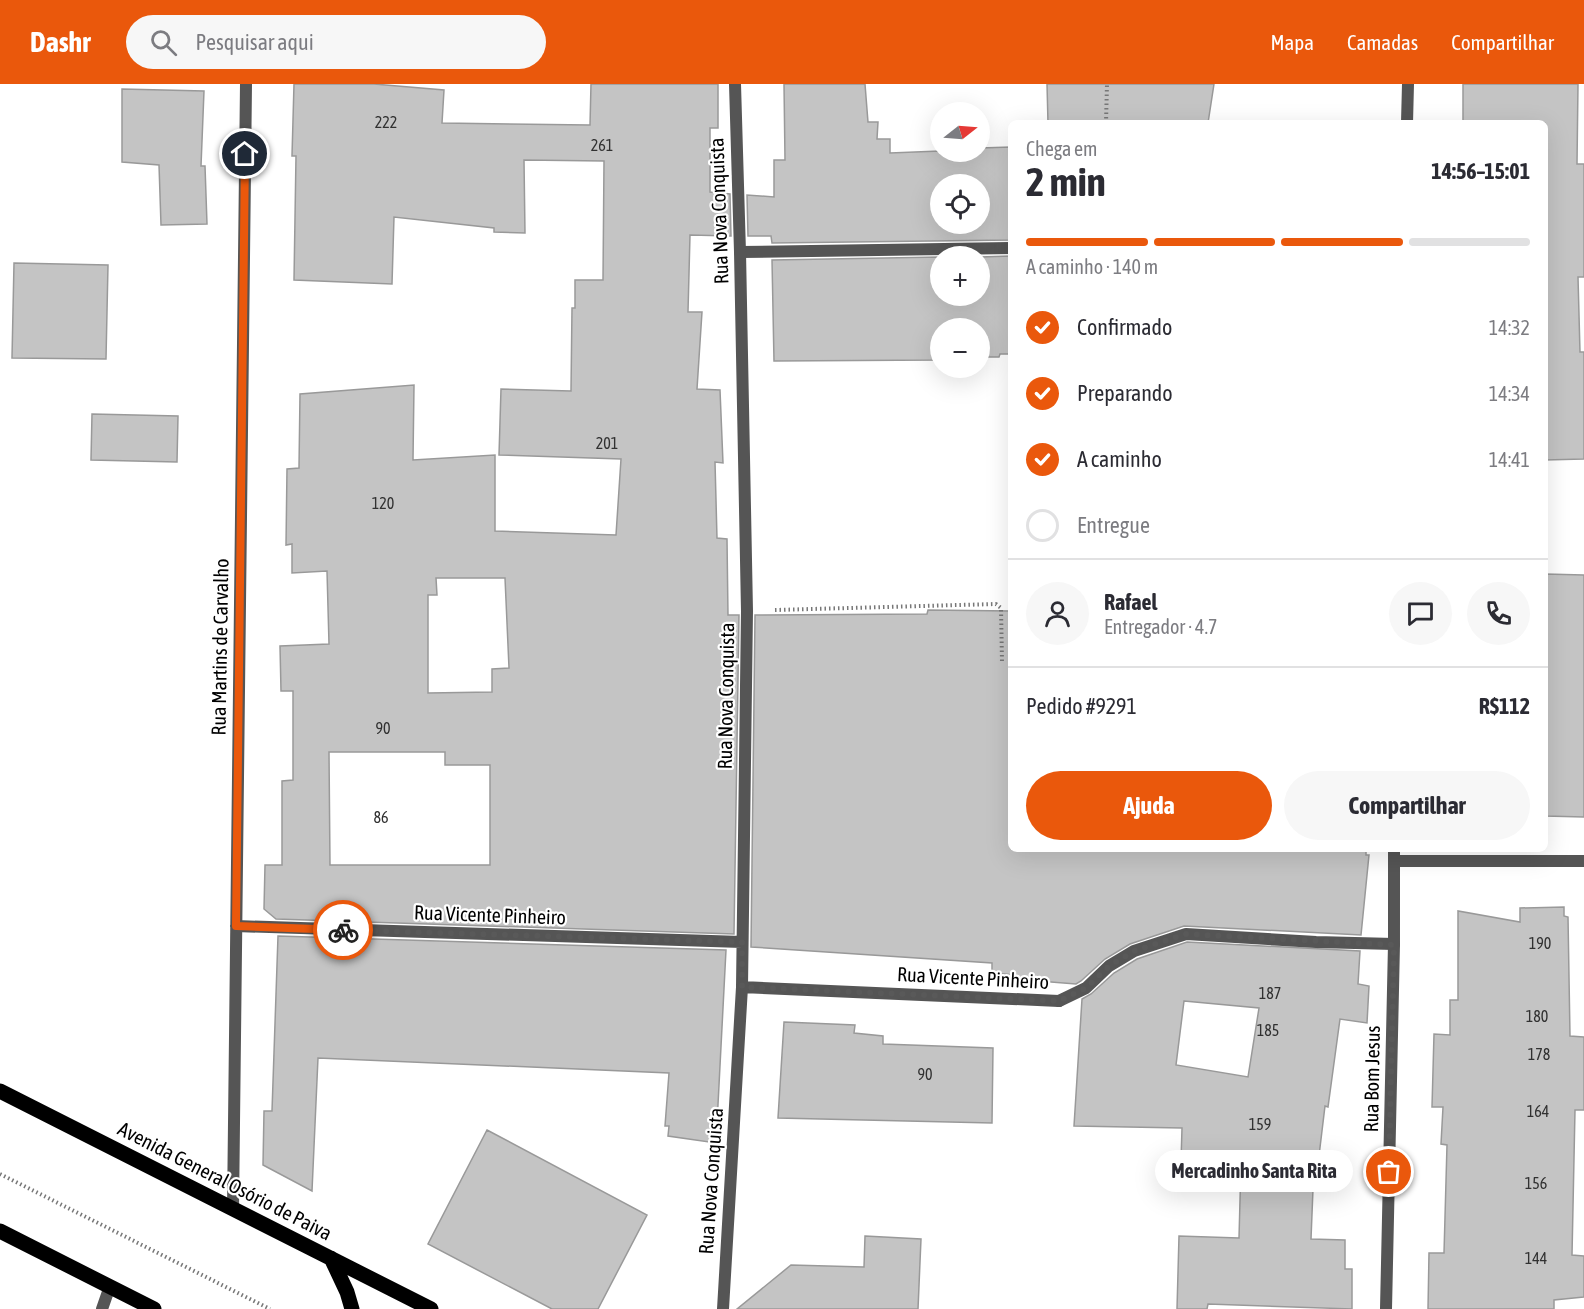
<!DOCTYPE html>
<html lang="pt">
<head>
<meta charset="utf-8">
<style>
	body { margin:0; font-family:"Asap Condensed",sans-serif; background:#f7f7f7; color:#2b2b33; height:100vh; display:flex; flex-direction:column; font-size:22px; white-space:nowrap }
	* { box-sizing:border-box; margin:0 }
	p { font-size:20px; color:#7c7c81 }
	.icon { flex:none; width:33px; height:33px; fill:none; stroke:currentColor; stroke-width:2; stroke-linecap:round; stroke-linejoin:round }
	.map { position:relative; flex:1; overflow:hidden }
	.details { position:absolute; left:1008px; top:36px; width:540px; height:732px; display:flex; flex-direction:column; background:#fff; border-radius:9px; box-shadow:0 6px 24px #0002 }
	.details>* { flex:none }
	.needle { width:39px; rotate:73deg }
	.fabs { position:absolute; left:930px; top:18px; display:grid; gap:12px }
	.fabs a { display:grid; place-items:center; width:60px; height:60px; border-radius:50%; background:#fff; box-shadow:0 6px 24px #0002; font-size:30px }
	.pin { position:absolute; display:grid; place-items:center; width:51px; height:51px; color:#fff; margin:-26px; border:3px solid #fff; border-radius:50%; box-shadow:0 2px 6px #0007 }
	.courier { position:absolute; display:grid; place-items:center; width:60px; height:60px; margin:-30px; border:4px solid #ea580c; border-radius:50%; background:#fff; color:#222; box-shadow:0 2px 8px #0007 }
	.bubble { position:absolute; height:42px; border-radius:21px; background:#fff; box-shadow:0 6px 24px #0002; font-size:20px; font-weight:700; line-height:42px; text-align:center }
	.summary em { font-style:normal; font-weight:700 }
	.summary div { display:flex; flex-direction:column-reverse }
	.summary { display:flex; align-items:center; justify-content:space-between; height:102px; padding:0 18px }
	h1 { font-size:39px; font-weight:700; line-height:45px }
	.bar { display:grid; grid-template-columns:repeat(4,1fr); gap:9px 6px; align-content:center; height:72px; padding:0 18px }
	.bar i { height:8px; border-radius:4px; background:#e1e1e2 }
	.bar .active { background:#ea580c }
	.bar p { grid-column:span 4 }
	.line { display:flex; align-items:center; gap:15px; padding:0 18px; border-top:2px solid #e1e1e2 }
	.line div { flex:1 }
	.round { display:grid; place-items:center; flex:none; width:63px; height:63px; border-radius:32px; background:#f7f7f7 }
	ol { padding:0 18px; list-style:none }
	li { display:flex; align-items:center; gap:18px; height:66px }
	li p { margin-inline-start:auto }
	li .icon { padding:6px; border-radius:50%; background:#ea580c; color:#fff; stroke-width:4 }
	li:last-child { color:#7c7c81 }
	li i { width:33px; height:33px; border:3px solid #e1e1e2; border-radius:50% }
	.primary-button { display:flex; gap:12px; margin-top:auto; padding:12px 18px }
	.primary-button a { flex:1; height:69px; border-radius:36px; background:#ea580c; color:#fff; font-size:24px; font-weight:700; line-height:69px; text-align:center }
	.primary-button a+a { background:#f7f7f7; color:#2b2b33 }
	header { display:flex; align-items:center; gap:36px; box-sizing:border-box; height:84px; padding:0 30px; background:#ea580c; color:#fff }
	header strong { font-size:28px }
	nav { display:flex; gap:33px; margin-inline-start:auto; font-size:21px }
	.search { width:420px; height:54px; background:#f7f7f7; display:flex; align-items:center; gap:15px; box-sizing:border-box; padding:0 21px; border-radius:33px; color:#7c7c81; font-size:22px }
	.map>svg:first-child { display:block }
	.building { fill:#c4c4c4; stroke:#999; stroke-width:1.5; fill-rule:evenodd }
	.lines { fill:none; stroke-linecap:round; stroke-linejoin:round }
	.path { stroke:#777; stroke-width:4; stroke-dasharray:1.5 3; stroke-linecap:butt }
	.service { stroke:#555; stroke-width:12 }
	.minor { stroke:#555; stroke-width:12 }
	.primary { stroke:#000; stroke-width:15 }
	.done { stroke:#595959; stroke-width:6; stroke-dasharray:0 10.8 }
	.route { stroke:#ea580c; stroke-width:8 }
	.labels { text-anchor:middle; stroke-width:4.5; stroke-linejoin:round; paint-order:stroke }
	.number-label { font-size:16px; fill:#313131 }
	.street-label { font-size:20px; fill:#000; stroke:#fff }
</style>
</head>
<body>
<header>
<strong>Dashr</strong>
<div class="search"><svg class="icon" aria-label="search" viewBox="0 0 24 24"><circle cx="10" cy="10" r="6"/><path d="M15 15l6 6"/></svg>Pesquisar aqui</div>
<nav><a>Mapa</a><a>Camadas</a><a>Compartilhar</a></nav>
</header>
<div class="map">
<svg width="1584" height="1225" viewBox="0 0 1584 1225">
	<rect width="100%" height="100%" fill="#fff"/>
	<path class="building" d="M294,0h80l70,6 -2,33 148,2 1,-41h127v44h-8v64l20,2 1,42 -41,-1 -2,77h14l-5,77 23,1 3,73 -8,-1 2,76 10,1 1,76h11l-5,319 -458,-15 -12,-10 1,-44h17v-84l11,-1v-89h-12l-1,-45 49,-2 -2,-73 -35,2v-29l-6,1 1,-76 12,-1 1,-74 114,-9 -1,75 82,-5v76l121,4 5,-76 -122,-4 2,-66 70,2 1,-83h3v-28h28l1,-119 -80,-1 1,73 -31,-1v-4l-100,-11 -2,67 -98,-4 2,-124h-4zM436,494h69l4,90 -17,1v23l-64,1v-98h9zM329,668h116v13h45v100h-160z
		M784,0h81l3,38h10l-1,17h13v14l50,-2 40,1v-4l31,-1v93l-239,3 -1,-7h-23l-1,-41 27,2v-37h11zM940,100h40v40h-40z
		M1047,0h167l-6,39h-160z
		M1463,0h115l-1,80h7v113h-6l2,75h4v107l-39,1v-337l-82,-2z
		M122,5l82,2 -3,75h4l2,58 -46,1 -2,-60 -37,-3z
		M1011,172v98h-11l-1,3h-19v-29h-40v32l-166,1 -2,-101 168,-3v39h40v-39z
		M14,179l94,2 -2,94 -94,-1z
		M92,330l86,2 -1,46 -86,-2z
		M1545,490l39,1v242l-39,-1z
		M928,526l83,1v238h355v6h3l-8,80 -177,-9 -54,18 -25,15 -24,22 -5,3 -62,-5 1,-4 -23,-2v-10l-241,-16 4,-332 172,-1z
		M1564,823v9l4,1 2,119 14,1v73h-9l-3,145 12,1v41l-30,3v9h-126l1,-56h15l3,-108 -6,-1 2,-37h-11l2,-73 16,1v-35h8v-89l62,11v-14z
		M278,852l448,14 -10,193 -48,-7 1,-10h-4l4,-53 -351,-15 -6,133 -49,-26 1,-54h8z
		M1187,858l173,9 -2,33 11,2 -2,37 -27,-4 -12,88 -3,-1 -7,58h-4l-3,75 34,1v29h7v40l-144,-5 -1,5h-30l2,-73 60,2 2,-75 -60,-1 1,-34 -108,-2 8,-127 9,-5 23,-21 23,-14zM1184,917l75,7 -11,69 -72,-12z
		M784,938l71,3 -1,8 29,3v8l110,4 -1,75 -214,-5z
		M487,1046l160,85 -49,94h-46l-124,-65z
		M865,1152l56,3 -3,70h-181l54,-44 73,2z"/>
	<g class="lines">
		<path class="path" d="M1106,39l1,-39
			M775,526l221,-6 5,4 1,54
			M0,1090l270,135"/>
		<path class="service" d="M740,168l271,-4
			M1059,917l27,-13 23,-22 25,-15 52,-17 130,8 78,2"/>
		<path class="minor" d="M1407,39l1,-39
			M1394,777h190
			M236,842l506,16
			M742,903l317,14
			M233,1126l13,-1126
			M102,1225l8,-23
			M723,1225l19,-322 5,-376 -7,-359 -5,-168
			M1386,1225l8,-365v-95"/>
		<path class="primary" d="M0,1007l431,218
			M0,1147l154,78
			M331,1174l16,34 5,17"/>
	</g>
	<g class="lines">
		<path class="done" d="M343,846l399,12v45l317,14 27,-13 23,-22 25,-15 52,-17 208,11 -5,227"/>
		<path class="route" d="M245,70l-9,772 107,4"/>
	</g>
	<g class="labels">
		<g class="number-label">
			<text x="386" y="44">222</text>
			<text x="602" y="67">261</text>
			<text x="607" y="365">201</text>
			<text x="383" y="425">120</text>
			<text x="383" y="650">90</text>
			<text x="381" y="739">86</text>
			<text x="1540" y="865">190</text>
			<text x="1270" y="915">187</text>
			<text x="1537" y="938">180</text>
			<text x="1268" y="952">185</text>
			<text x="1539" y="976">178</text>
			<text x="925" y="996">90</text>
			<text x="1538" y="1033">164</text>
			<text x="1260" y="1046">159</text>
			<text x="1536" y="1105">156</text>
			<text x="1536" y="1180">144</text>
		</g>
		<g class="street-label">
			<text transform="translate(719 127) rotate(-92)" y="7">Rua Nova Conquista</text>
			<text transform="translate(220 563) rotate(-89)" y="7">Rua Martins de Carvalho</text>
			<text transform="translate(726 612) rotate(-89)" y="7">Rua Nova Conquista</text>
			<text transform="translate(490 831) rotate(2)" y="7">Rua Vicente Pinheiro</text>
			<text transform="translate(973 894) rotate(3)" y="7">Rua Vicente Pinheiro</text>
			<text transform="translate(1372 995) rotate(-89)" y="7">Rua Bom Jesus</text>
			<text transform="translate(225 1097) rotate(27)" y="7">Avenida General Osório de Paiva</text>
			<text transform="translate(711 1097) rotate(-86)" y="7">Rua Nova Conquista</text>
		</g>
	</g>
</svg>
<div class="fabs">
<a><svg class="needle" viewBox="-14 -14 28 28"><path d="M0-13l5 13h-10z" fill="#e53935"/><path d="M0 13l5-13h-10z" fill="#7c7c81"/></svg></a>
<a><svg class="icon" aria-label="locate" viewBox="0 0 24 24"><circle cx="12" cy="12" r="6"/><path d="M12 2v4M12 18v4M2 12h4M18 12h4"/></svg></a>
<a>+</a>
<a>−</a>
</div>
<div class="pin" style="left:1389px;top:1088px;background:#ea580c"><svg class="icon" aria-label="bag" viewBox="0 0 24 24"><path d="M5 8h14l-1 12H6zM9 8a3 3 0 0 1 6 0"/></svg></div>
<div class="pin" style="left:245px;top:70px;background:#1f2937"><svg class="icon" aria-label="home" viewBox="0 0 24 24"><path d="M3 11l9-7 9 7M6 9v11h12V9"/></svg></div>
<div class="courier" style="left:343px;top:846px"><svg class="icon" aria-label="bike" viewBox="0 0 24 24"><circle cx="6" cy="16" r="4"/><circle cx="18" cy="16" r="4"/><path d="M6 16l4-8h5l3 8M10 8l3 8H6M13 5h3"/></svg></div>
<div class="bubble" style="left:1155px;top:1066px;width:198px">Mercadinho Santa Rita</div>
<section class="details">
<div class="summary"><div><h1>2 min</h1><p>Chega em</p></div><em>14:56–15:01</em></div>
<div class="bar"><i class="active"></i><i class="active"></i><i class="active"></i><i></i><p>A caminho · 140 m</p></div>
<ol>
<li><svg class="icon" aria-label="check" viewBox="0 0 24 24"><path d="M5 12l5 5 9-10"/></svg>Confirmado<p>14:32</p></li>
<li><svg class="icon" aria-label="check" viewBox="0 0 24 24"><path d="M5 12l5 5 9-10"/></svg>Preparando<p>14:34</p></li>
<li><svg class="icon" aria-label="check" viewBox="0 0 24 24"><path d="M5 12l5 5 9-10"/></svg>A caminho<p>14:41</p></li>
<li><i></i>Entregue</li>
</ol>
<div class="line" style="height:108px"><a class="round"><svg class="icon" aria-label="person" viewBox="0 0 24 24"><circle cx="12" cy="8" r="4"/><path d="M4 21q1-7 8-7t8 7"/></svg></a><div><b>Rafael</b><p>Entregador · 4.7</p></div><a class="round"><svg class="icon" aria-label="chat" viewBox="0 0 24 24"><path d="M4 5h16v11H9l-5 4z"/></svg></a><a class="round"><svg class="icon" aria-label="phone" viewBox="0 0 24 24"><path d="M5 4h4l2 5-3 2q2 4 5 5l2-3 5 2v4C11 20 4 13 5 4z"/></svg></a></div>
<div class="line" style="height:78px"><div>Pedido #9291</div><b>R$112</b></div>
<div class="primary-button"><a>Ajuda</a><a>Compartilhar</a></div>
</section>
</div>
</body>
</html>
